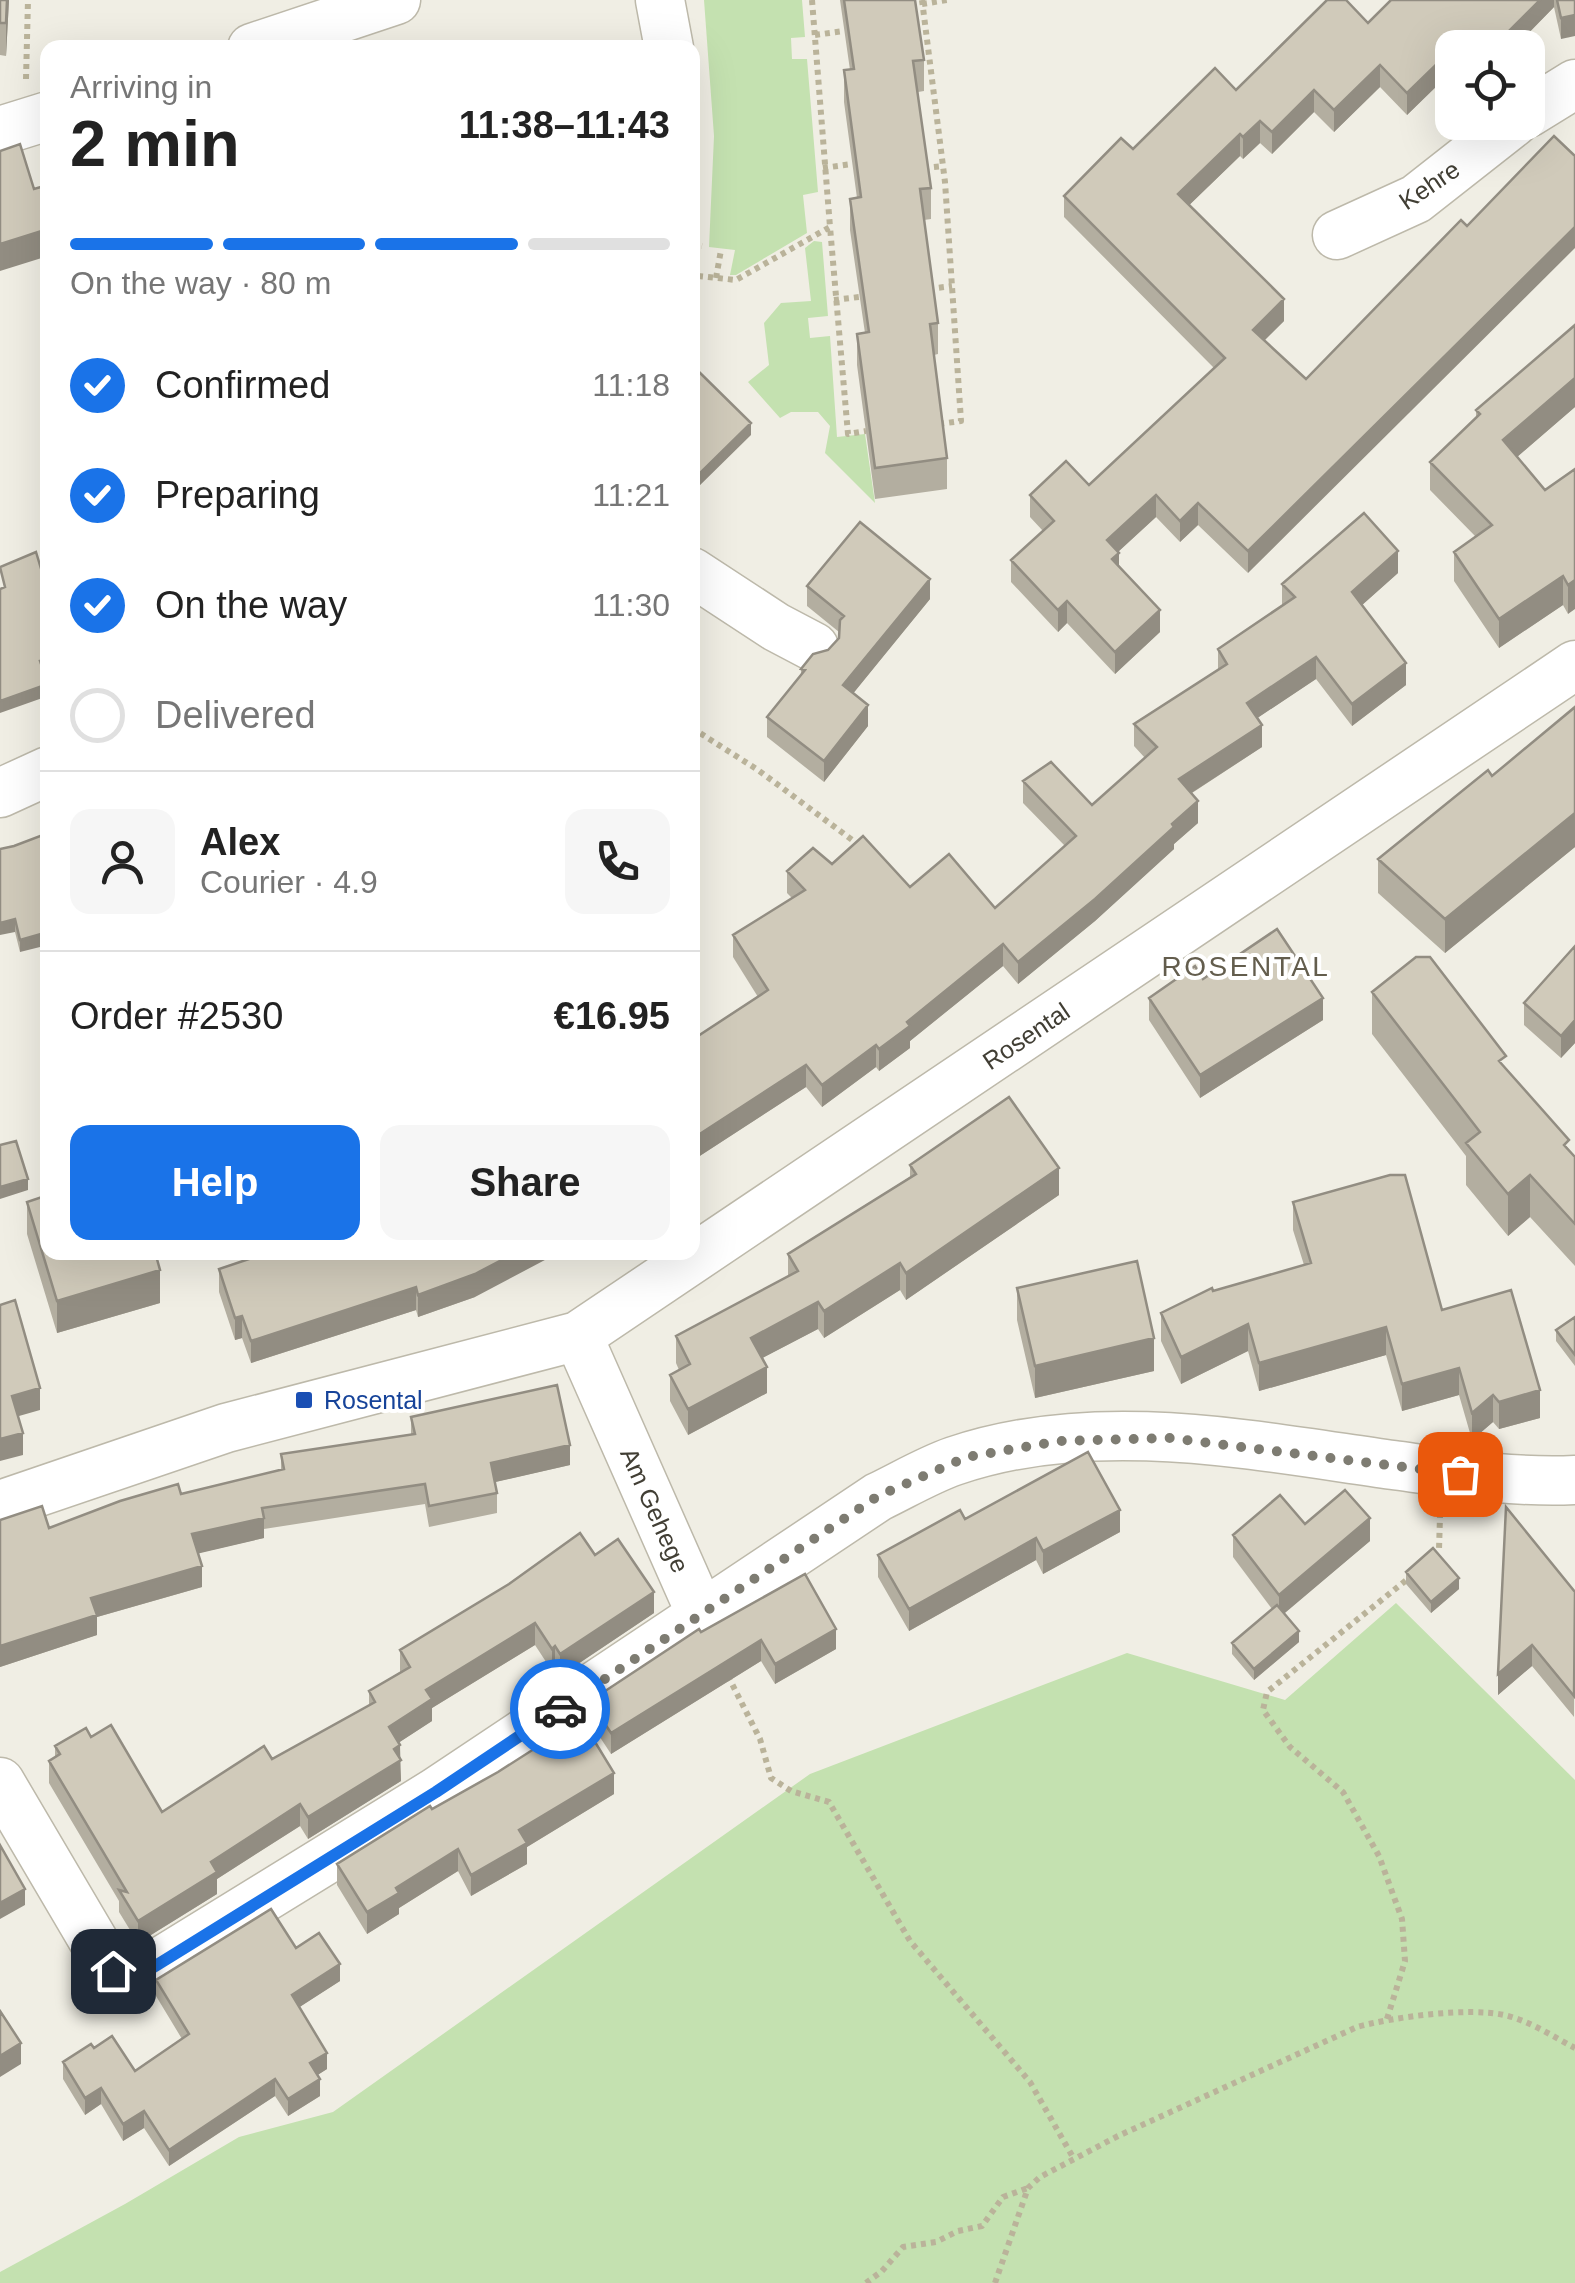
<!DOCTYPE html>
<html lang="en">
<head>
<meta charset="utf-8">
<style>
	body { margin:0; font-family:Arial,sans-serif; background:#f6f6f6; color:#222; height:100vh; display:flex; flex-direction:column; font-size:38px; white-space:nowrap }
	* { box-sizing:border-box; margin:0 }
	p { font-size:32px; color:#767676 }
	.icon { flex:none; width:55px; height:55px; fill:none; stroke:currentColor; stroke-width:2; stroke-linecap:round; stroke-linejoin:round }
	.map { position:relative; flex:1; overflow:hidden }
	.drawer { position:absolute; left:40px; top:40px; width:660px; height:1220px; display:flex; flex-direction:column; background:#fff; border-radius:20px; box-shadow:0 10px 40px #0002 }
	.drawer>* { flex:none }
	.buttons { position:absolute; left:1435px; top:30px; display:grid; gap:20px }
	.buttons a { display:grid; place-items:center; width:110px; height:110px; border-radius:20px; background:#fff; box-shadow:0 10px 40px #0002; font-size:50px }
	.pin { position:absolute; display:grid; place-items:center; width:85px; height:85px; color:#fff; margin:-42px; border-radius:20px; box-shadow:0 5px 15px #0006 }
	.courier { position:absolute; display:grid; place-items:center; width:100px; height:100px; margin:-50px; border:8px solid #1a73e8; border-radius:50%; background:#fff; color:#222; box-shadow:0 2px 12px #0007 }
	.summary em { font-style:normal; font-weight:800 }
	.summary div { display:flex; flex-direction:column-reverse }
	.summary { display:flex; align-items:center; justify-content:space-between; height:170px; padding:0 30px }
	h1 { font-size:65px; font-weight:800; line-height:75px }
	.bar { display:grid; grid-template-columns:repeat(4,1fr); gap:15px 10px; align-content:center; height:120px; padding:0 30px }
	.bar i { height:12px; border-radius:8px; background:#e0e0e0 }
	.bar .selected { background:#1a73e8 }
	.bar p { grid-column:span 4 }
	.line { display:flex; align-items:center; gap:25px; padding:0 30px; border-top:2px solid #e0e0e0 }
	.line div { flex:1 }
	.round { display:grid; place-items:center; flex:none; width:105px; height:105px; border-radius:20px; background:#f6f6f6 }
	ol { padding:0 30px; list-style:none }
	li { display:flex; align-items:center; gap:30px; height:110px }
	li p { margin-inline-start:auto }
	li .icon { padding:10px; border-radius:50%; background:#1a73e8; color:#fff; stroke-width:4 }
	li:last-child { color:#767676 }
	li i { width:55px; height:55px; border:5px solid #e0e0e0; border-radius:50% }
	.primary-button { display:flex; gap:20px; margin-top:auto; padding:20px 30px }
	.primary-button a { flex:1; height:115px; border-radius:20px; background:#1a73e8; color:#fff; font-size:40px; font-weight:800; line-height:115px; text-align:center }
	.primary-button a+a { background:#f6f6f6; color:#222 }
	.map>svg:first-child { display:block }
	.green { fill:#c4e1b0 }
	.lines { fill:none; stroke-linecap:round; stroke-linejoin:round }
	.minor-casing { stroke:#bdb9aa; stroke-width:51 }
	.path { stroke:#bab39a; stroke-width:6; stroke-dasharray:5 5; stroke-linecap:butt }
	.minor { stroke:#fff; stroke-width:48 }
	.wall { fill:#b3aea0 }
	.shaded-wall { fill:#928d82 }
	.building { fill:#d0caba; stroke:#928d82; stroke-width:2.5 }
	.done { stroke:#7e7c72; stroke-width:10; stroke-dasharray:0 18 }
	.route { stroke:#1a73e8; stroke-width:12 }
	.transit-dot { fill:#1a4fb4; stroke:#fff; stroke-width:4 }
	.labels { text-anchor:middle; stroke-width:8; stroke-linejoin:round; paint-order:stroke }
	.street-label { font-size:25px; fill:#413e34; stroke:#fff }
	.transit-label { font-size:25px; fill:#164399; stroke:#fff; text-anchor:start }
	.neighbourhood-label { font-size:28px; letter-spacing:2.5px; fill:#635d4d; stroke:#fff }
</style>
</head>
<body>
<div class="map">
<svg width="1575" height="2283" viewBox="0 0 1575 2283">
	<rect width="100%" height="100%" fill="#f0eee4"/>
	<path class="green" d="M704,0h98l3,37 -14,1 1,21h15l11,133 -15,3 4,38 -71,42h-6l5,-25 -26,-3 5,-111z
		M814,241l8,1 6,74 -20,2 2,20 20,-2 7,101 28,-3 10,69 -50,-50 5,-27 -12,-14h-27l-11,6 -32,-36 21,-17 -5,-42 17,-20 30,-2 -6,-53z
		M1396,1603l179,177v503h-1575v-11l125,-68 114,-67 94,-25 477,-338 317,-121 158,47z"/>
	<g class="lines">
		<g class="minor-casing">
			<path id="minor" d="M660,0l9,48
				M252,48l144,-48
				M1528,113l47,-29
				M0,131l48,-15
				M1337,235l79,-36 98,-77
				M692,572l84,55 38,20
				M0,793l48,-22
				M578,1336l123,278
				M0,1505l226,-77 352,-92 997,-671
				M0,1782l109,185 9,8 16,3 302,-186 442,-295c25,-12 50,-27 76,-36 141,-48 296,-16 439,4 59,8 121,18 182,15"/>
		</g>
		<path class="path" d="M812,0l18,227
			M922,0l23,182 16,239 -22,3
			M922,4l25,-4
			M815,35l29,-4
			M26,79l2,-79
			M823,168l29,-4
			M924,168l19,-2
			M692,244l10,2
			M698,276l38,4 94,-53 18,207 18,-3
			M716,278l5,-28
			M929,289l23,-3
			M834,300l25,-3
			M692,728l66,42 105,78
			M1433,1555l6,-5 1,-34
			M728,1676l32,63 11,39 20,13 38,11 81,139 120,141 44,77
			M1387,2019l18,-58 -3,-42 -23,-63 -36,-64 -53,-45 -27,-37 4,-18 142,-114
			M866,2283l16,-12 21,-24 33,-5 22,-11 24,-5 21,-29 25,-9
			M995,2283l33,-95 12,-11 78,-41 239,-109c36,-10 111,-20 147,-12 24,5 50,22 71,33"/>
		<use href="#minor" class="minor"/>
	</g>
	<path class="wall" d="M0,0h9l-3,56 -6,-1z
		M840,0h75l9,60v31l-6,1 13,96v31l-7,1 14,103v31l-4,1 13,103v31l-72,10 -18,-134v-31l8,-1 -15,-103v-31l7,-1 -13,-96v-32h6z
		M1391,0h184l-14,39 -7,-32 -40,41h-62v37l-7,-7 -38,37 -27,-28 -46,45 -20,-20 -42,42 -12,-11 -17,16 -3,-3 -51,49 95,116 -20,19 -16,233 -50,-48 -18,17 -24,-25 -38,35 1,15 41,65 -45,42 -48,-51 -9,9 -47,-50v-22l32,-29 -13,-14v-22l59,-10 125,-117 -150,-151v-21l69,-47 103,-59 132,-67z
		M1575,325v82l-58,50 28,33 30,-21 -7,145 -5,-9 -64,43 -45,-67v-29l22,-15 -46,-47v-28l46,-45v-7z
		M1398,573l-36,32 44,80 -54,41 -36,-47 -59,39 5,29 -70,46 6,30 -24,21v5l-79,72 -77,63 -15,-18 -93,75v7l-31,23 -3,-4 -54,40 -16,-20 -114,74v-121l66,-43 -25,-40v-22l59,-37 -5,-5v-22l45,-7 78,23 85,21 70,-62 -42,-43v-22l69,24 53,-47 -11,-12v-22l84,-54v-21l64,-43v-22z
		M807,586l123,13 -77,94 15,33 -44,56 -57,-45v-20l34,-42v-6l27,-19 11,-12v-6l-32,-26z
		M1575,707v140l-130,106 -67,-60v-34l114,-83z
		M48,833l-28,119 -5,-20 -1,-86z
		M1575,946v97l-14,15 -37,-33v-22z
		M1372,992l134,76 69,89v109l-45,-49 -22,19 -42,-51v-29l-94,-122z
		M1149,998l174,22 -123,78 -51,-78z
		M910,1165l149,30 -153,105 -6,-10 -76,48 -6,-9 -56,29 5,35 -79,42 -18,-34v-26l9,-5 -3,-7v-27l112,-60v-22l122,-77z
		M27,1202l133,101 -103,30 -30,-99z
		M1293,1202l149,108 98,108 -41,11 -6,-7 -21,18 -13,-45 -57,16 -16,-56 -127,36 -11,-40 -67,33 -20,-43v-28l52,-22 91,-26 -11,-35z
		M270,1252l205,45 -57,20 -2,-7 -165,53 -9,-25 -7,2 -16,-48v-23z
		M1017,1288l137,83 -119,27 -18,-78z
		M1575,1317v49l-19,-25v-11z
		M411,1417l159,48 -75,17 2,11v20l-68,14 -4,-23 -161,25v9l-66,15 4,34 -105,30v18l-97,32v-147l49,8 232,-58v-16l130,-20z
		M965,1519l155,13 -77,42 -7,-14 -127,71 -31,-54v-22z
		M1305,1524l65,17 -86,72 15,29 -45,38 -22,-26v-11l40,-34 -39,-52v-22z
		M595,1555l59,58 -94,63 -5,-8 -3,3 -17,-26 -103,63v13l-34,22 3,38 -93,58 -8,-13 -83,53v15l-79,49 -19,-31v-11l-70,-118v-22l6,-4v-11l36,-9 71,75 110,-53 97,-54v-14l31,-19v-22z
		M1406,1572l53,17 -28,24 -25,-29z
		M1575,1592l-1,125 -42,-51 -34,29v-21z
		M701,1632l135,17 -61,35 -14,-23 -150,93 -21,-32v-21z
		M614,1794l-87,53v17l-56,32 -13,-25 -59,37v6l-32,20 -30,-49v-21l95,-55z
		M296,1948l44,33 -41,26 28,62 -10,6 3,21 -32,20 -13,-20 -106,70 -25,-38 -21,13 -22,-37 -16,11 -22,-36v-17l31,-14 41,23 47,-32 -26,-43v-16z"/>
	<path class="shaded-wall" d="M7,0h2l-3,56v-33z
		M1540,0h14v7l-40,41h-22z
		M1575,15v21l-14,3v-21z
		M1445,56v22l-38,37v-22z
		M1380,65v22l-46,45v-22z
		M1314,90v22l-42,42v-22z
		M1260,121v22l-17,16v-22z
		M1240,134v22l-62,60v-22z
		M1575,227v21l-327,325v-22z
		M48,229v27l-48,15v-27z
		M1284,299v22l-31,31v-22z
		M1575,378v29l-72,62v-29z
		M751,423v12l-59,58v-12z
		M1156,495v22l-49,45v-22z
		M1198,503v22l-18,17v-21z
		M1398,551v22l-46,41v-22z
		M1119,553v21l-7,-15z
		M1563,576v29l-64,43v-29z
		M930,579v20l-87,107v-21z
		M1575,580v29l-7,5v-29z
		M1067,601v22l-9,9v-22z
		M1160,610v22l-45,42v-22z
		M1316,657v22l-69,46v-22z
		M48,659v11l-8,2v-11z
		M1406,663v22l-54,41v-22z
		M48,684v12l-48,17v-12z
		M868,705v21l-44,56v-21z
		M1262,725v22l-83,54v-22z
		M1198,801v22l-24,21v5l-79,72 -77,63v-22z
		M1575,813v34l-130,106v-34z
		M15,919v13l-15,3v-12z
		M48,932v13l-28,7v-12z
		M1003,944v22l-93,75v7l-31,23v-22l28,-27z
		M1323,998v22l-123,78v-23z
		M1575,1020v23l-14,15v-22z
		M876,1045v22l-54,40v-22z
		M806,1065v22l-114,74v-22z
		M1059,1168v27l-153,105v-27z
		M1530,1175v42l-22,19v-42z
		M28,1179v11l-28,9v-12z
		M517,1252h43l-85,45 -57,20v-22z
		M900,1263v27l-76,48v-27z
		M160,1270v33l-103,30v-32z
		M416,1287v23l-165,53v-22z
		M818,1302v27l-67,35v-26z
		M242,1316v22l-7,2v-22z
		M1248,1324v27l-67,33v-27z
		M1386,1327v28l-127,36v-28z
		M1154,1338v33l-119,27v-32z
		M767,1367v26l-79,42v-26z
		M1459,1368v27l-57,16v-27z
		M40,1388v22l-28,8v-22z
		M1540,1390v28l-41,11v-27z
		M1493,1395v27l-21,18v-27z
		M23,1433v22l-23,6v-22z
		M570,1445v20l-79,18v-20z
		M1120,1510v22l-77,42v-23z
		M264,1518v20l-72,17v-21z
		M1370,1518v23l-91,77v-23z
		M1036,1538v22l-127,71v-22z
		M202,1566v21l-105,30v18l-97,32v-21l91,-48z
		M1459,1578v11l-28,24v-11z
		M654,1592v21l-94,63v-22z
		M535,1623v22l-103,63v13l-43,28v-22l37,-37z
		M836,1629v20l-61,35v-20z
		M1299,1631v11l-45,38v-11z
		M761,1640v21l-150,93v-21z
		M1532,1645v21l-34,29v-21z
		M555,1646v22l-3,3v-22z
		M400,1745l1,36 -93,58v-22z
		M614,1773v21l-87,53v17l-56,32v-21l48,-45z
		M300,1804v22l-83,53v15l-79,49v-22l73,-59z
		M458,1849v22l-59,37v6l-32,20v-22l29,-24z
		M25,1889v16l-25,14v-16z
		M340,1964v17l-48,31v-17z
		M21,2043v21l-21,13v-21z
		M327,2053v16l-17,11v-17z
		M275,2079v17l-106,70v-16z
		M320,2079v17l-32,20v-17z
		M101,2088v16l-16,11v-17z
		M144,2111v17l-21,13v-17z"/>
	<path class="building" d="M0,0h7l-1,23h-6z
		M844,0h71l9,60 -11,1 18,127 -11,1 18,134 -8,1 17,134 -72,10 -18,-134 12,-2 -19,-133 11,-2 -17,-127 10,-1z
		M1327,0h19l22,23 23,-23h149l-48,48h-40v15l-7,-7 -38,37 -27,-28 -46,45 -20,-20 -42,42 -12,-11 -17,16 -3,-3 -62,60 106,105 -31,31 53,49 155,-159 6,6 87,-90 21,20v71l-327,324 -50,-48 -18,18 -24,-26 -49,45 12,13 -7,6 48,51 -45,42 -48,-51 -9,9 -47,-50 43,-39 -24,-26 36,-34 23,24 136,-127 -161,-162 57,-58 12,11 82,-81 21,22z
		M1557,0h18v15l-14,3z
		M20,144l14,45 14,-4v44l-48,15v-93z
		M1575,325v53l-72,62 42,50 30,-21v111l-7,5 -5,-9 -64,43 -45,-67 38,-27 -62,-63 50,-48 -4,-4z
		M693,366l58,57 -59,58v-114z
		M1364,513l34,38 -46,41 54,71 -54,41 -36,-47 -69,46 15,22 -83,54 19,22 -26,23 2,3 -79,72 -77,63 -15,-18 -96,78 3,4 -31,23 -3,-4 -54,40 -16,-20 -114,74v-99l76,-50 -35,-55 72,-45 -18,-19 26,-23 19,16 31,-28 47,51 39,-33 46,54 81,-72 -53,-55 28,-19 41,43 65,-58 -23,-23 93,-60 -9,-15 77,-52 -13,-13z
		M860,522l70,57 -87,106 25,20 -44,56 -57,-44 38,-47 -4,-1 12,-15 15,-4 11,-12 1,-18 4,-4 -37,-30z
		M36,552l12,40v67l-8,2 8,23 -48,17v-112l5,-2 -5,-20z
		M1575,707v106l-130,106 -67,-60 110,-89 4,6z
		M48,833v99l-28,8 -5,-21 -15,4v-74l14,-3z
		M1277,929l46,69 -123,77 -51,-77 46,-32 8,13z
		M1575,946v74l-14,16 -37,-33z
		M1416,957h14l76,99 -7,5 70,79 -5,5 11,12v67l-45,-49 -22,19 -42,-51 14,-11 -108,-140z
		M1009,1097l50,71 -153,105 -6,-10 -76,48 -6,-9 -67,36 16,29 -79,42 -18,-34 20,-11 -14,-28 122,-65 -10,-17 128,-80 -6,-9z
		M16,1141l12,38 -28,8v-42z
		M1390,1175h15l37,135 69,-20 29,100 -41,12 -6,-7 -21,18 -13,-45 -57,16 -16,-57 -127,36 -11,-39 -67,33 -20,-44 51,-25 1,3 98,-28 -18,-61z
		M48,1195v57h107l5,18 -103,31 -30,-99z
		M270,1252h247l-42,22 -57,21 -2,-8 -165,54 -9,-25 -7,2 -16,-49z
		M1137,1261l17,77 -119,28 -18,-78z
		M15,1300l25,88 -28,8 11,37 -23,6v-134z
		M1575,1317v38l-19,-25z
		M557,1385l13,60 -79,18 6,30 -68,13 -4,-22 -163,24 2,10 -72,16 10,32 -111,32 6,17 -97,31v-126l42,-14 7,22 71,-27 58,-17 3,10 103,-25 -3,-15 134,-20 -4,-17z
		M1088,1452l32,58 -77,41 -7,-13 -127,71 -31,-54 82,-45 5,9z
		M1345,1490l25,28 -91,77 -46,-60 47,-40 25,29z
		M1506,1507l69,85 -1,104 -42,-51 -34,29z
		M580,1533l15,22 23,-16 36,53 -94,62 -5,-8 -3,3 -17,-26 -109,67 6,9 -43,28 11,18 -6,4 7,11 -93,57 -8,-13 -89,58 6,10 -79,49 -19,-31 8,2 -78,-131 11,-7 -5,-8 31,-18 5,9 20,-12 51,87 102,-66 8,13 103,-57 -6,-11 41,-24 -10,-17 109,-66z
		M1433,1548l26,30 -28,24 -25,-30z
		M805,1574l31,55 -61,35 -14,-24 -150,93 -21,-32 109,-72 2,3z
		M1277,1605l22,26 -45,38 -22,-26z
		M581,1719l33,54 -95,57 8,13 -56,32 -13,-26 -62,39 3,5 -32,19 -30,-48 93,-58 2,3 66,-37z
		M0,1845l25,44 -25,14z
		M271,1909l25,39 23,-15 21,31 -48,31 35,58 -17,10 10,16 -32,20 -13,-20 -106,71 -25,-39 -21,13 -22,-36 -16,10 -22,-36 28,-18 3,4 18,-12 23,35 54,-37 -33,-54z
		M0,2011l21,32 -21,13z"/>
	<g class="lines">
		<path class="done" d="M560,1709l318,-213 89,-39 93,-16 109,-3 291,36"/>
		<path class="route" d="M113,1971c11,9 18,7 31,2l292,-181 124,-83"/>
	</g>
	<rect class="transit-dot" x="294" y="1390" width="20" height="20" rx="5"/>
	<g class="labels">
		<g class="street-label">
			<text transform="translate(1429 185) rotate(-34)" y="9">Kehre</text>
			<text transform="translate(1026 1036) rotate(-34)" y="9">Rosental</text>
			<text transform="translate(655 1510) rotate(66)" y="9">Am Gehege</text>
		</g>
		<g class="transit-label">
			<text x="324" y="1409">Rosental</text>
		</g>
		<g class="neighbourhood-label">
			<text x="1246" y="976">ROSENTAL</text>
		</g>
	</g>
</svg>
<div class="buttons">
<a><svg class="icon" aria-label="locate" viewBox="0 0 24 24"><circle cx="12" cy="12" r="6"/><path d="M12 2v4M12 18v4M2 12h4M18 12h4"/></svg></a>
</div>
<div class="pin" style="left:1460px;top:1474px;background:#ea580c"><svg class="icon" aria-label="bag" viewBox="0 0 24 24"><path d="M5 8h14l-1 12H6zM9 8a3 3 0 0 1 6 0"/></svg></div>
<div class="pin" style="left:113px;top:1971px;background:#1f2937"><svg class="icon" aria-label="home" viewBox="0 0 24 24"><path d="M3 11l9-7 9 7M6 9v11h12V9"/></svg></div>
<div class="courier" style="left:560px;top:1709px"><svg class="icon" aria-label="car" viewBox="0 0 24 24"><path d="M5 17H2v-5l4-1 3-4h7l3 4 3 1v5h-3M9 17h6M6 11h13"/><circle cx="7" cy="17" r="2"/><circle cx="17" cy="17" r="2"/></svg></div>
<section class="drawer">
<div class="summary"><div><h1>2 min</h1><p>Arriving in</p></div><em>11:38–11:43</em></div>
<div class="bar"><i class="selected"></i><i class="selected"></i><i class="selected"></i><i></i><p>On the way · 80 m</p></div>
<ol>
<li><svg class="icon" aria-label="check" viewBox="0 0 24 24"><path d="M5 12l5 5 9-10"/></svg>Confirmed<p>11:18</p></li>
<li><svg class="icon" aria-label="check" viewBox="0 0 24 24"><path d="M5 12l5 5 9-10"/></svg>Preparing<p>11:21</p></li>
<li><svg class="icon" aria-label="check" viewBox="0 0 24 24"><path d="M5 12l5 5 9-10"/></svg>On the way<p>11:30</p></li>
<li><i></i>Delivered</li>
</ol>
<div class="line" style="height:180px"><a class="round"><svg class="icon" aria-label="person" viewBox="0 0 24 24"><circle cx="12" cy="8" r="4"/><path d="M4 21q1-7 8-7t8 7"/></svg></a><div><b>Alex</b><p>Courier · 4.9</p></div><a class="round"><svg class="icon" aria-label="phone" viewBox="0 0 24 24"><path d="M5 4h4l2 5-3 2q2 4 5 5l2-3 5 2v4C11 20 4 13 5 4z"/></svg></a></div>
<div class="line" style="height:130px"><div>Order #2530</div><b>€16.95</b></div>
<div class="primary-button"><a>Help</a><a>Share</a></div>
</section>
</div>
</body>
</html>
